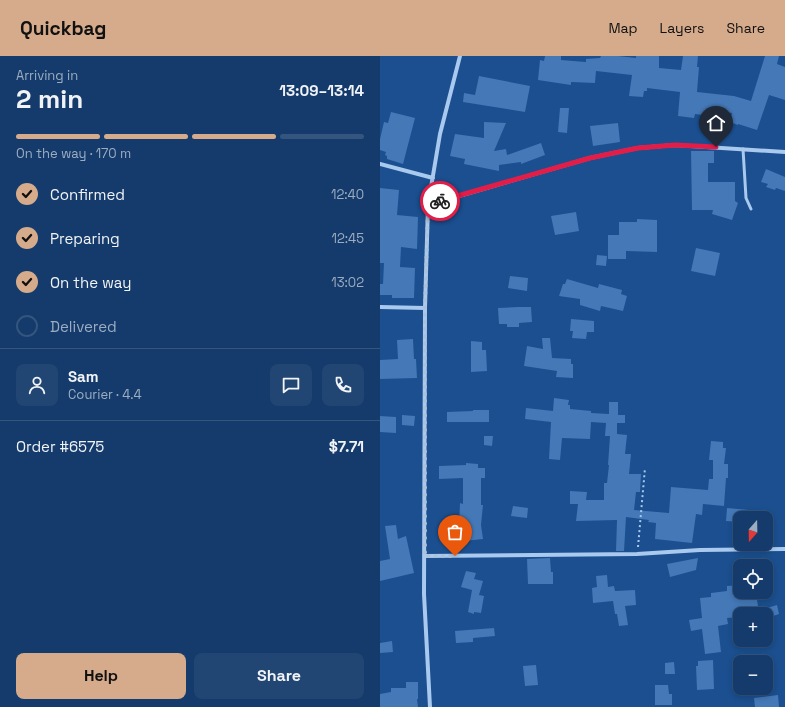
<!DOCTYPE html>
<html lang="en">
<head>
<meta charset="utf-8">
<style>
	body { margin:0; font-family:"Space Grotesk",sans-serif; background:#214673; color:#f1f3f6; height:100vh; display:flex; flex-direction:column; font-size:15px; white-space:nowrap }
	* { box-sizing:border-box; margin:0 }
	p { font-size:13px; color:#9dadc1 }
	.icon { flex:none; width:22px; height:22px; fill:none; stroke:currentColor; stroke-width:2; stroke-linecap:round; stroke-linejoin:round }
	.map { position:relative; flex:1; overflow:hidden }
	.panel { display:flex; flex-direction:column; background:#143b6b; width:380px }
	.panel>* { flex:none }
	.needle { width:26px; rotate:200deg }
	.tools { position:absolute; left:353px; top:455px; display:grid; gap:8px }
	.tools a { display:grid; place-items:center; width:40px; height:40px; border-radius:8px; background:#143b6b; box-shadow:0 2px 6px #0003,0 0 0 1px #33557e; font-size:20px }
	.pin { position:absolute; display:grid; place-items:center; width:34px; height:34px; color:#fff; margin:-41px -17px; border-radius:50% 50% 50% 0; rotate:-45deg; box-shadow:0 0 4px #0007 }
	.pin .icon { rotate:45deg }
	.courier { position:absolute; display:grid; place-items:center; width:40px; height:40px; margin:-20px; border:3px solid #e11d48; border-radius:50%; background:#fff; color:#222; box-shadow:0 1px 5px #0007 }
	.overview em { font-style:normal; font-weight:700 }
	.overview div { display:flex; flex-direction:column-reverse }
	.overview { display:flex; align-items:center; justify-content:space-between; height:68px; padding:0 16px }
	h1 { font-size:26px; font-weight:700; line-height:30px }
	.bar { display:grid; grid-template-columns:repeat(4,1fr); gap:6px 4px; align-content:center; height:48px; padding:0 16px }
	.bar i { height:5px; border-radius:3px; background:#33557e }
	.bar .current { background:#d6ab8b }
	.bar p { grid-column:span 4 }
	.line { display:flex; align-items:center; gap:10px; padding:0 16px; border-top:1px solid #33557e }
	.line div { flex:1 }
	.round { display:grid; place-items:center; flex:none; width:42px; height:42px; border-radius:8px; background:#214673 }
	ol { padding:0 16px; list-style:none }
	li { display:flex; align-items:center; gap:12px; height:44px }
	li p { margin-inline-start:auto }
	li .icon { padding:4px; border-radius:50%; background:#d6ab8b; color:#111; stroke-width:4 }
	li:last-child { color:#9dadc1 }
	li i { width:22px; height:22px; border:2px solid #33557e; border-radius:50% }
	.button { display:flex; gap:8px; margin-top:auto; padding:8px 16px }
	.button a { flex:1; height:46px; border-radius:8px; background:#d6ab8b; color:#111; font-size:16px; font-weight:700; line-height:46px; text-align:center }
	.button a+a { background:#214673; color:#f1f3f6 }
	header { display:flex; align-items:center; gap:24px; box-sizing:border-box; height:56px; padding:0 20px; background:#d6ab8b; color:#111 }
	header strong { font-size:19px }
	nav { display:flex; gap:22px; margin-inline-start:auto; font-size:14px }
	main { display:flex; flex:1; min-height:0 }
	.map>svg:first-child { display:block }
	.building { fill:#4478b7 }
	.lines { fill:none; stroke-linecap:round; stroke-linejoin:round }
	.path { stroke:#a9c9ee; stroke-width:2; stroke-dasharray:2 3; stroke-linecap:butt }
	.service { stroke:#a9c9ee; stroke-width:3 }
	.minor { stroke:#a9c9ee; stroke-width:4 }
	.done { stroke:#afc1d8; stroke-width:4; stroke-dasharray:0 7.2 }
	.route { stroke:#e11d48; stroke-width:5 }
</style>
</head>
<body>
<header>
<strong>Quickbag</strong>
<nav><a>Map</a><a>Layers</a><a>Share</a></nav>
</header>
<main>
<section class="panel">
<div class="overview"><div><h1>2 min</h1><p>Arriving in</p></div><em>13:09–13:14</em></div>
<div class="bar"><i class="current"></i><i class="current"></i><i class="current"></i><i></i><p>On the way · 170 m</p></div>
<ol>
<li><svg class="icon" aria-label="check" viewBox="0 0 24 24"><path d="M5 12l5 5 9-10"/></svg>Confirmed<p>12:40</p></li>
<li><svg class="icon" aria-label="check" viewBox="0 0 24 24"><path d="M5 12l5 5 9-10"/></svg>Preparing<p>12:45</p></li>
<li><svg class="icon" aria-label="check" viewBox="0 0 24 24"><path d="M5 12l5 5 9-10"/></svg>On the way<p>13:02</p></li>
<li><i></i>Delivered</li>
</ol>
<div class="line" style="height:72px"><a class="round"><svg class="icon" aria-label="person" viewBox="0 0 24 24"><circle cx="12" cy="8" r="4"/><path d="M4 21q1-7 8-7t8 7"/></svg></a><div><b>Sam</b><p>Courier · 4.4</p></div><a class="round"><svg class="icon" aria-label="chat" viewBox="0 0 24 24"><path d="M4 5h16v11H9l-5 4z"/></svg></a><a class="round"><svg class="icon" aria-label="phone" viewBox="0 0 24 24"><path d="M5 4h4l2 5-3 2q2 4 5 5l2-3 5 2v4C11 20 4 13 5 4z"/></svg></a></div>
<div class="line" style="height:52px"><div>Order #6575</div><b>$7.71</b></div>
<div class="button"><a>Help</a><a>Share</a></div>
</section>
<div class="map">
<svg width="405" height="651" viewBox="0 0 405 651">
	<rect width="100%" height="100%" fill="#1b4f8f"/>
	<path class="building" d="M165,0h16v4l25,2v-3l14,-1 1,-2h17l18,2v-2h23v12l22,2 2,-14h15l-1,11h2l-2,25 37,4 17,5 14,-45h14l-2,8 8,3v33l-16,-5 -12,35 -19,-6v1l-8,-3 2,-9 -20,-2v5l-17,-2 -1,4 -16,-2 2,-24 -33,-4v3h-3l-1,6 -14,-1 3,-21 -36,-4 -1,12 -24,-1v3l-33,-5 2,-20 4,1z
		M99,20l51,10 -5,26 -62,-10 1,-9 11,2z
		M180,52h9l-2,25 -9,-1z
		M11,56l24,6 -12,46 -16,-5v-3l-2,-1 1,-3 -6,-2v-11l4,-17 4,1z
		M104,66l22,1 -12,28 12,-2 1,6 34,-12 4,12 -24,9v-2l-22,3v6l-35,-7 1,-5 -15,-3 5,-22 29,4z
		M238,67l2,19 -27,4 -3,-20z
		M311,95h23v12h-6v19h27v19l3,2 -6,17 -20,-6 1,-4h-21z
		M386,113l19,8v14l-9,-3 -1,2 -9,-3 2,-3 -7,-2z
		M0,132l19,2 -2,25 21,2 -1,32 -16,-2 -1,20 15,1 -1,30h-22v-3h-12v-11h3l1,-21h-4z
		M196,156l3,19 -24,4 -4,-19z
		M257,163l20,1v32l-31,-1v8h-18v-24h11v-13h18z
		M316,192l24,5 -5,23 -24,-5z
		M217,199l10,1 -1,10 -10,-1z
		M130,220l18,2 -1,13 -19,-3z
		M187,223l31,9 1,-4 23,6 -1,4 6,2 -4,15 -22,-5 -1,5 -20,-6v-6l-21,-3 4,-12h2z
		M139,251h12l1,15 -13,1v4h-12v-3h-8l-1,-16z
		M191,263l23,2v11h-7l-1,7 -14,-1 1,-7h-3z
		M162,282h8l2,20 19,1v5h2v14l-17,-1 1,-6 -33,-5 3,-20 16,3z
		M33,283l1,20h2l1,19 -37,1v-19l18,-1 -1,-19z
		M91,285l11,1v8h4l1,21 -16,1z
		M174,342l15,2 -1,5h2v4l21,2v2l18,1v-12h9v13h7v8h-8v11l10,1 -2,19h6l-2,20h12l-1,18h-4l-2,18 35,3 2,-26 37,3 1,-11h4v-19h-4l2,-19 12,1v6h3l-2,16h4v14h-2l-2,28 -21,-2 -1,11 -6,-1 -4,29 -37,-4 1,-16 -8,-1 1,-2 -23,-3 -2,34h-8l1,-31 -41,1 2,-17h-8v-13l17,1 -1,8h18v-17h3l2,-18h-1l2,-29h-5l1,-13 -15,-1 -1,17 -28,-1 -2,22 -11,-1 2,-37 -26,-3 1,-11 27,3z
		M93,354h16v12h-42v-10l26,-1z
		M22,359l13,1 -1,10 -12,-1z
		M0,360l16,1v16l-16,-1z
		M104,380h9l-1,10 -8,-1z
		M86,407l12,1v4h7v10h-4v27h2l-2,20 2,14 -28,3 -2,-13 6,-1 1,-25 3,1v-26l-24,1v-13l27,-1z
		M133,450l15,2 -1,10 -16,-2z
		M347,452l22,2 -1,8h-8v4l-14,-1z
		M16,469l2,14 8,-3 8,37 -34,8v-20l10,-2 -5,-33z
		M170,502l1,14h2v12h-25l-1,-25z
		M318,502l-2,12 -26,7 -3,-13z
		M86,515l10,2 -2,6 9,2 -4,14 5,1 -3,17 -7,-1v2l-6,-2 4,-22 -11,-3z
		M227,519l1,12 6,-1 1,5 20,-1 1,15 -11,1 3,19 -9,1 -2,-12h-2l-2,-13 -20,2 -1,-15 5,-1 -1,-11z
		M360,529v7h16l3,22h-19v3l-13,1 1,6 -10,2 3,26 -16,2 -3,-25 -11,2 -2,-11 13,-2 -2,-20 11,-1v-4l16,-2v-5z
		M397,549l2,9 -9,3 -3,-9z
		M114,572l1,8 -22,2v4l-17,1 -1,-12z
		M12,585l1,11 -13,1v-10z
		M333,604l1,29 -17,1 -1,-24h2v-5z
		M294,606l1,12h-10v-11z
		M156,609l2,20 -13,1 -2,-20z
		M26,626h12v17h-1l1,8h-38v-13l11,-2v-4h15z
		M275,629h13l1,9h3v11h-17z
		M398,639l1,12h-24l-1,-9z"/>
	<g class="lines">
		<path class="path" d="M258,491l7,-79"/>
		<path class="service" d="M363,93l3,49 5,11"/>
		<path class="minor" d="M0,108l53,14
			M48,149l162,-47 48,-10 37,-3 110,7
			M0,251l45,1
			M45,500l212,-2 63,-4 85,-1
			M50,651l-6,-113 1,-286 3,-103 12,-71 20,-78"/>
	</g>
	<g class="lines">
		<path class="done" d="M60,145l-12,4 -3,103v248h30"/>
		<path class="route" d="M60,145l150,-43 48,-10 37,-3 41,2"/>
	</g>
</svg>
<div class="tools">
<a><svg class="needle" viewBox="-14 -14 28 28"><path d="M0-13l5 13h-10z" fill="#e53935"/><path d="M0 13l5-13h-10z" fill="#9dadc1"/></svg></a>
<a><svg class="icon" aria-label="locate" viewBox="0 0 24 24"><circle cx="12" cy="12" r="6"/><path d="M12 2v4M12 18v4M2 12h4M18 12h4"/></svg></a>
<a>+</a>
<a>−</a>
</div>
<div class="pin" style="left:75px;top:500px;background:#ea580c"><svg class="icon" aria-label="bag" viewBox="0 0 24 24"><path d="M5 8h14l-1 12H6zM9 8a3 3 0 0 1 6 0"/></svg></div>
<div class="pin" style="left:336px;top:91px;background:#1f2937"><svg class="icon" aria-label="home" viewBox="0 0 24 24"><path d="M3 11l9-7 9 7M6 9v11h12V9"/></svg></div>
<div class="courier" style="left:60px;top:145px"><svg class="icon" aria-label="bike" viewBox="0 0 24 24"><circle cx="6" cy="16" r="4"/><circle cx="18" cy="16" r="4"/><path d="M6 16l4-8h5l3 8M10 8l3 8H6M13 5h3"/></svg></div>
</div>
</main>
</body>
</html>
